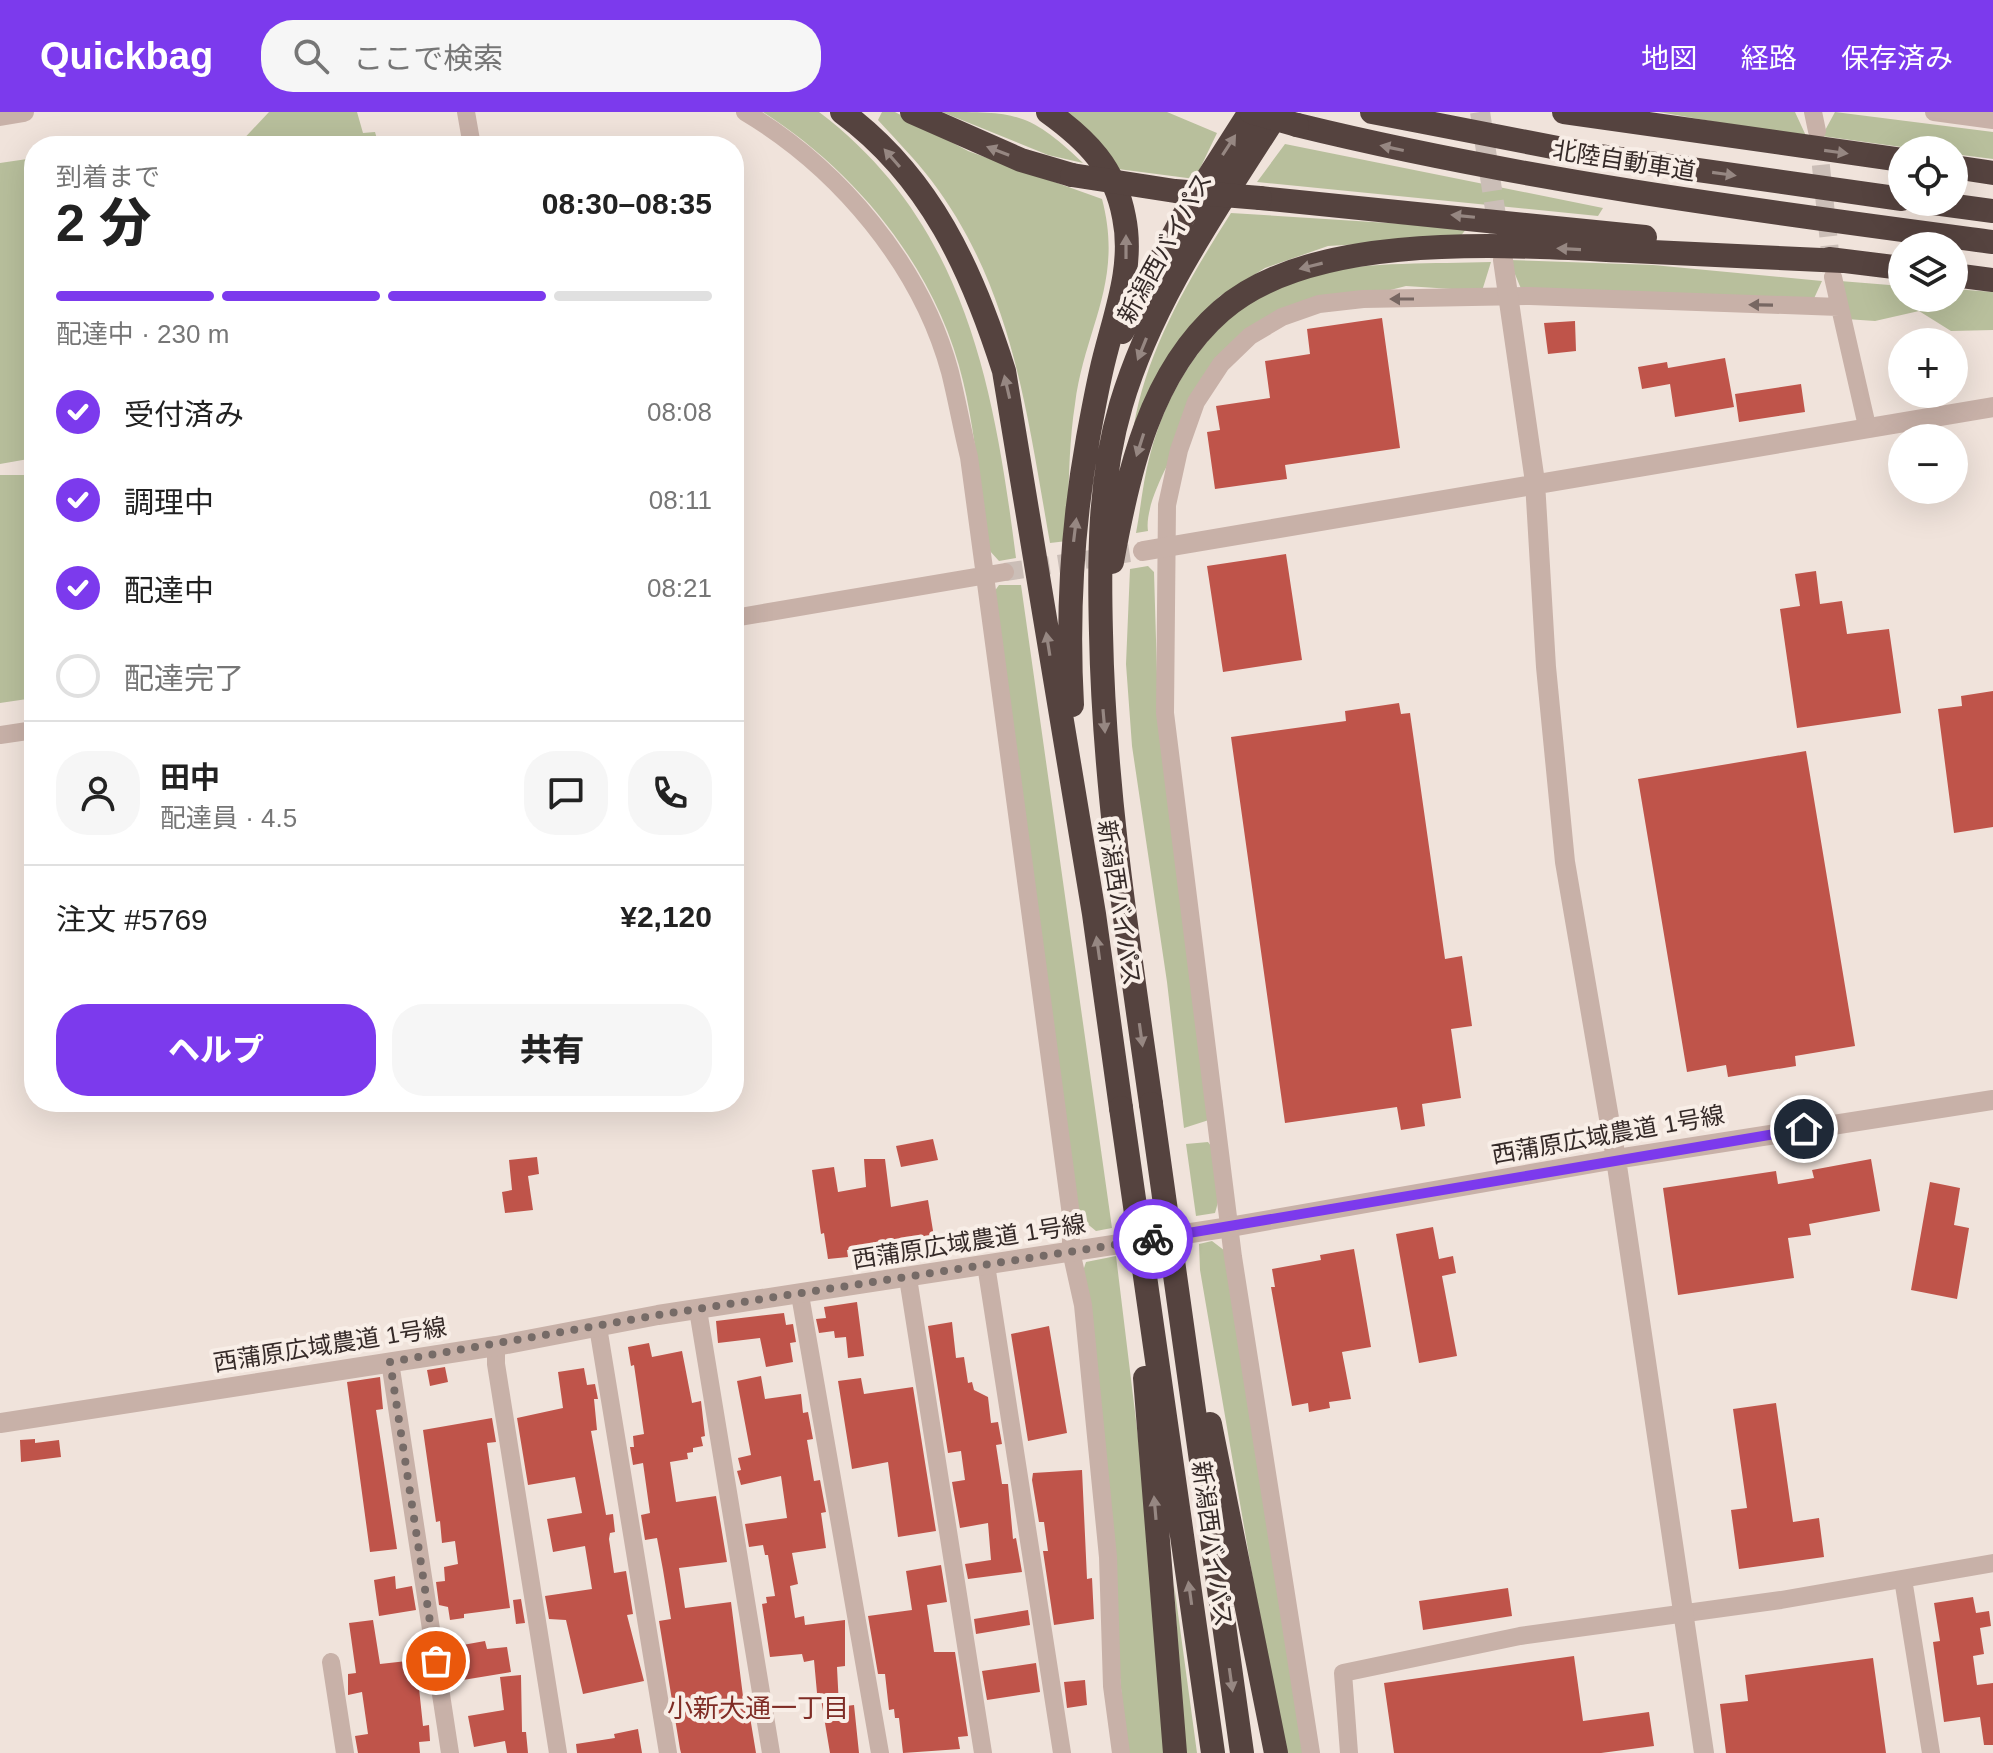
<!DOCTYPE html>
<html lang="ja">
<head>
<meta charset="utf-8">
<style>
	body { margin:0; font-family:Arial,"Noto Sans JP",sans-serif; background:#f6f6f6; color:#222; height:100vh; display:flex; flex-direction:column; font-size:30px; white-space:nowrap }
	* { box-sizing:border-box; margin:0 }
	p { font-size:26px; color:#767676 }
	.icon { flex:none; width:44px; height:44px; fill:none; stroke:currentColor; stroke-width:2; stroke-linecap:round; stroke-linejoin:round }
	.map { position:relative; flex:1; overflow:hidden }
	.panel { position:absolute; left:24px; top:24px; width:720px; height:976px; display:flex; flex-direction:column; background:#fff; border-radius:32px; box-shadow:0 8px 32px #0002 }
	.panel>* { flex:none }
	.tools { position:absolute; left:1888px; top:24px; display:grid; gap:16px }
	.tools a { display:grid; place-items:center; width:80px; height:80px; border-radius:50%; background:#fff; box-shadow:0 8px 32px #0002; font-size:40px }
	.pin { position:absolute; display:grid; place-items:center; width:68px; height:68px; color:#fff; margin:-34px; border:4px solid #fff; border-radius:50%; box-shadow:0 2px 8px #0007 }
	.courier { position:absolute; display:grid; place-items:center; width:80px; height:80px; margin:-40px; border:6px solid #7c3aed; border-radius:50%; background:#fff; color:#222; box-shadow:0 2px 10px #0007 }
	.overview em { font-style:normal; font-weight:800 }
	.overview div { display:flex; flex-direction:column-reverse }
	.overview { display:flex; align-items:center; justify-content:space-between; height:136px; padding:0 32px }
	h1 { font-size:52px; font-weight:800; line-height:60px }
	.bar { display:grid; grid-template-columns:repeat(4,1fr); gap:12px 8px; align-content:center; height:96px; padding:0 32px }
	.bar i { height:10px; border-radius:6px; background:#e0e0e0 }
	.bar .on { background:#7c3aed }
	.bar p { grid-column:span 4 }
	.line { display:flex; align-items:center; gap:20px; padding:0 32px; border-top:2px solid #e0e0e0 }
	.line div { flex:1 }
	.round { display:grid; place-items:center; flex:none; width:84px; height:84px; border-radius:32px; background:#f6f6f6 }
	ol { padding:0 32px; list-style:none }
	li { display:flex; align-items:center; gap:24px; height:88px }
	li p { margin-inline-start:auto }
	li .icon { padding:8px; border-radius:50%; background:#7c3aed; color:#fff; stroke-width:4 }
	li:last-child { color:#767676 }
	li i { width:44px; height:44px; border:4px solid #e0e0e0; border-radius:50% }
	.button { display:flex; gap:16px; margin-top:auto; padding:16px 32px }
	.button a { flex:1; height:92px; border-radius:32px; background:#7c3aed; color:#fff; font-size:32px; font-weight:800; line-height:92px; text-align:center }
	.button a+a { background:#f6f6f6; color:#222 }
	header { display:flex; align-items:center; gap:48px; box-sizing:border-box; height:112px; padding:0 40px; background:#7c3aed; color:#fff }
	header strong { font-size:38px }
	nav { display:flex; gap:44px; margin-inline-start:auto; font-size:28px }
	.search { width:560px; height:72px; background:#f6f6f6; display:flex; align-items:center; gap:20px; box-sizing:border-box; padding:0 28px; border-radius:32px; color:#767676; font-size:30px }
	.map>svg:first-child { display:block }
	.green { fill:#b8bf9c }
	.building { fill:#bf544a }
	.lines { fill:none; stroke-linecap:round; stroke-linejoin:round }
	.minor-tunnel { stroke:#cbbeb7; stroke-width:18; stroke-dasharray:18 9; stroke-linecap:butt }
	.tertiary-tunnel { stroke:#cbbeb7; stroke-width:20; stroke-dasharray:20 10; stroke-linecap:butt }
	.minor { stroke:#c8b1a8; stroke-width:18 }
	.tertiary { stroke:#c8b1a8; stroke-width:20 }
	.motorway { stroke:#55433f; stroke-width:24 }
	.motorway-bridge { stroke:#55433f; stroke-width:24 }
	.oneway { fill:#968782 }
	.oneway2 { fill:#776762 }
	.done { stroke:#766b67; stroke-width:8; stroke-dasharray:0 14.4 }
	.route { stroke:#7c3aed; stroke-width:10 }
	.labels { text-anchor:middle; stroke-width:8; stroke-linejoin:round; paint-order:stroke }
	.street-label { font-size:24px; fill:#352a28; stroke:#f8eee7 }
	.neighbourhood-label { font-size:26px; fill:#7f2c25; stroke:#f8eee7 }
</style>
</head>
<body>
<header>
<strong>Quickbag</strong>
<div class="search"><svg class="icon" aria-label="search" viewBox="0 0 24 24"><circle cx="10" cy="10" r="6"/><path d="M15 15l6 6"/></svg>ここで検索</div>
<nav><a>地図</a><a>経路</a><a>保存済み</a></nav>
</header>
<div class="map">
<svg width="1993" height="1641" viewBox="0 0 1993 1641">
	<rect width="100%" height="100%" fill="#f0e3db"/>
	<path class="green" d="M269,0h88l6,21 12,-1 4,14h-142z
		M763,0h56c147,111 175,275 197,446l-17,3 -10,-11c-9,-56 -13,-115 -26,-169 -26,-111 -106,-209 -200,-269z
		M882,0h13l73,39 134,48c22,83 -17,128 -27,205 -7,45 -6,92 -8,137l-17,2c-23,-129 -37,-255 -119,-363 -16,-21 -35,-40 -53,-60z
		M942,0c75,0 87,0 141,51l-35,-8z
		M1061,0h106l50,21 -22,46 -77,-10z
		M1659,0h136l12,26z
		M1835,0l158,20v27l-39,-5v-4h-31l-101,-14z
		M1285,32l318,64 -5,8 -341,-34z
		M34,46v300l-34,6v-301z
		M1231,101l236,15 -8,10 -131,8 -63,22 -45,28 -33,34 -55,109c10,-82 55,-157 99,-226z
		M1509,148l144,5 169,16 -11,24 -289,-14z
		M1491,150l-9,29 -76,-5 -150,38c-27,42 -115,161 -108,207l-12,2c5,-26 7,-53 14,-78 21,-82 79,-162 164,-181 57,-13 120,-10 177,-12z
		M1840,169l62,5v12h52v-9l39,3v38l-42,1 -32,-20 -44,10 -29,-2z
		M0,363h34v223l-34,5z
		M1148,454l6,6 4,135 54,412 -28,9 -17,-146 -35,-236 -6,-82 4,-95z
		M999,473h22l91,643 -16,3 -17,-14c-26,-209 -59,-416 -85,-625z
		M1208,1030c16,19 14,49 7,71l-19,3 -10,-72z
		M1212,1129l13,10 78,502h-16l-33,-168 -54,-315 -1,-26z
		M1116,1144l28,230 22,267h-37l-7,-54 -40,-425 4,-12z
		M1174,1472l23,169h-13z"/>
	<path class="building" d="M1382,206l18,130 -115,17 2,14 -72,10 -8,-57 13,-2 -4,-24 54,-8 -5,-37 45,-7 -3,-25z
		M1575,209l1,30 -28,3 -4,-31z
		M1725,246l9,49 -59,10 -5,-33 -28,5 -4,-22 29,-5 1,6z
		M1801,272l4,28 -66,10 -4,-28z
		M1286,442l16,106 -79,12 -16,-106z
		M1816,459l4,33 22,-3 5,33 42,-5 12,84 -104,15 -17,-119 20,-3 -5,-32z
		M1993,579v136l-39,6 -16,-124 24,-3 -1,-10z
		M1399,591l2,11 9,-1 35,246 17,-3 10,70 -21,3 10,69 -39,6 3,22 -24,4 -4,-23 -112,16 -54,-386 115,-16 -1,-10z
		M1806,639l49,295 -60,10 1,10 -68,11 -2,-12 -39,7 -49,-293z
		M933,1027l5,21 -37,7 -5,-21z
		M537,1045l2,17 -11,2 5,34 -28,3 -3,-21 10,-2 -3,-30z
		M864,1047h21l6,48 37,-7 7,43 -25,4 -1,-6 -62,9 1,7 -20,2 -4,-26 -3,1 -9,-64 22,-3 4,25 28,-5z
		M1871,1047l9,52 -71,13 2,11 -23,3 6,40 -116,17 -15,-107 113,-17 2,13 36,-6 -2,-8z
		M1930,1070l30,6 -6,37 15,3 -12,71 -46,-9z
		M1433,1115l6,32 14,-3 3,17 -14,3 15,80 -38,7 -23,-129z
		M1354,1137l17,98 -29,5 9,47 -22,3 1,6 -21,4 -1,-9 -16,3 -21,-119h4l-3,-18 49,-9 -1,-5z
		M857,1190l7,54 -16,2 -2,-21 -11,1 -1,-7 -15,2 -3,-14 10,-1 -2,-11z
		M784,1201l2,12 7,-1 3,18 -6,1 3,19 -27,5 -6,-29 -42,5 -2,-22z
		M952,1210l4,36 8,-1 4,26 4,-1 2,8 14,7 3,26 7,-1 4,22 -6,1 6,39h6l5,55 3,-1 6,34 -54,7 -3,-15 26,-4 -3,-37 -28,5 -8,-46 13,-2 -4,-29 -13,2 -20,-127z
		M1049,1214l18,107 -39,8 -17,-107z
		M649,1231l3,14 30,-6 10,52 9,-2 4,35 -4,1 2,9 -10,2v4l-6,1 1,6 -18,3 6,40 40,-6 11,66 -48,6 6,40 46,-6 14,110 4,-1 7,42h-75l-1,-4 -21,-128 12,-2 -8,-49 -6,-32 -12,2 -4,-25 9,-2 -7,-50 -10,2 -3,-18h4l-1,-11 11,-2 -10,-69 -3,1 -3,-19z
		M445,1255l3,15 -18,4 -3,-16z
		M584,1256l3,17 8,-1 3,15h-4l3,31 -6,1 15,84 7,-1 2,18 -5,1 -1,6 5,34 12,-2 7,43 -6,1 17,66 -61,13 -17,-74 -17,-1 -4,-23 47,-7 -7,-43 -32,6 -6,-33 35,-6 -7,-36 -47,8 -11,-67 46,-10 -5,-36z
		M761,1264l4,23 36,-5 2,19 5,-1 5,27 -6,1 7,41 6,-1 6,32 -5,1 5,35 -34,5 6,31 -8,2 5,32 9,-2 1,9 40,-5v46l-8,1 2,40 15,-2 5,48h-29l-10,-60h-3l-3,-33 -10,2 -2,-8 -32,3 -8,-53 5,-1 -1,-6 9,-1 -7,-41h-3l-2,-10 -14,2 -4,-23 42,-6 -6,-42 -40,9 -4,-14 4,-1 -3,-12 13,-3 -14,-74z
		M380,1265l3,32 -7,1 21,139 -27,3 -23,-170z
		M861,1266l3,16 49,-7 23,144 -38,6 -10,-75 -36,7 -14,-88z
		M1776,1291l17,119 26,-4 5,39 -85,12 -8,-59 16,-2 -14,-99z
		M492,1306l4,24 -9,1 23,165 -46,6v4l-14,2 -2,-13 -9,-2 -3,-23 9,-1 -1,-14 14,-3 -3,-23 -13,2 -2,-22 -4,1 -13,-92z
		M35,1327v4l24,-3 2,17 -40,5 -1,-22z
		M1082,1358l5,109 5,-1 2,41 -40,6 -11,-74h5l-4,-29h-5l-7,-42 1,-7z
		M941,1453l6,37 -20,3 7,47h21l13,84 -10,1 2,12 -57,4 -4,-35h-4l-1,-9 -5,1 -4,-36h-7l-10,-58 44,-6 -6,-39z
		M395,1464l1,13 16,-3 4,24 -37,6 -5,-36z
		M1508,1476l4,28 -89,14 -4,-29z
		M1973,1485l3,16 13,-2 2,15 -11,2 4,26 -11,2 4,29 16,-2v62h-9l-4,-28 -36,5 -11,-80 7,-1 -6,-38z
		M521,1487l4,24 -9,1 -3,-24z
		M1028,1498l2,15 -54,9 -2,-15z
		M373,1508l7,44 36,-4 7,66 6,-1 1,16 -11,1 1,11h-62l-3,-17 13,-2 -6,-42 -14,3v-21l8,-1 -7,-50z
		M485,1529l2,8 20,-2 4,25 -48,8 -6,-34z
		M1574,1544l9,65 66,-9 5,34 -53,7h-207l-10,-70z
		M1873,1546l13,95h-160l-6,-49 28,-3 -3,-26z
		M1036,1551l4,29 -53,8 -5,-29z
		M521,1563l1,57h4l2,21h-21l-2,-12 -31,6 -6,-31 36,-6 -4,-33z
		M1085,1568l2,25 -20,3 -3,-26z
		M638,1617l4,24h-65l-1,-9 39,-6 -1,-4z"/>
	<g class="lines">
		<path class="minor-tunnel" d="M1818,26l14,133
			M1005,460l138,-21"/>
		<path class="tertiary-tunnel" d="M1480,0l19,123"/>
		<path class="minor" d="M466,0l6,34
			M745,0c94,56 176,153 205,260 7,28 12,57 19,85l102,758v36l12,54 25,252 4,129 9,67
			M1813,0l4,19
			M1934,0l59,8
			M1833,165l34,149
			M734,506l271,-46
			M0,623l34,-5
			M986,1153l76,488
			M908,1166l75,475
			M800,1183l80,458
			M698,1198l73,443
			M598,1215l70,426
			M496,1234v18l62,389
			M390,1250l60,391
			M1903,1467l28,174
			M331,1550l14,91
			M1311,1641l-78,-496 -68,-544 2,-208 12,-55 17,-48 25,-38 29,-28 32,-19 37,-13 44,-5 167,-3 309,11
			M1349,1641l-6,-80 177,-37 261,-36 212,-37"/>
		<path class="tertiary" d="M0,4l24,-4
			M1503,148l32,222 11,185 19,195 51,297 88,594
			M1143,439l850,-144
			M0,1311l496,-77 162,-31 572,-88 386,-68 377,-59"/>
		<path class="motorway" d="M842,0c88,65 130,158 162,259l90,543 27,194
			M912,0l109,48 51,15
			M1048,0c39,28 67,56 76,105 11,53 -12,104 -23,155 -5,22 -9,44 -13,66 -16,89 -21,177 -16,267
			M1372,0l227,44 303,43
			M1564,0l338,48
			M1297,13c229,56 462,86 696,117
			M1954,55l39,6
			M1260,86l385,39
			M1926,90l67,9
			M1829,147l73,9
			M1954,163l39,5
			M1122,220l61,-115 67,-105
			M1112,450c16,-89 38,-189 109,-251 93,-82 293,-65 410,-60 71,3 141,7 212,10
			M1151,992c-22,-156 -47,-313 -50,-471 -2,-77 -2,-153 20,-228 32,-108 98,-199 157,-293"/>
		<path class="motorway-bridge" d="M1251,0l46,13
			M1072,63l103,16 85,7
			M1151,992l91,649
			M1121,996l92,645
			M1145,1266l30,375
			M1210,1312l66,329"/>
	</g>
	<defs><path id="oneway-solid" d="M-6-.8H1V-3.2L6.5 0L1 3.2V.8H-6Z" transform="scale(2)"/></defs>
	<g class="oneway">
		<use href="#oneway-solid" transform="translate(1229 33) rotate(-57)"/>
		<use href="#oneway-solid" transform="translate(1392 36) rotate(-168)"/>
		<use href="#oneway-solid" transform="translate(998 39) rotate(-159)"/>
		<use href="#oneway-solid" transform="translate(1836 40) rotate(8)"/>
		<use href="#oneway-solid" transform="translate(892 46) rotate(-131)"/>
		<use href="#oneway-solid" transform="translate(1724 62) rotate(8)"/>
		<use href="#oneway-solid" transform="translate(1463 104) rotate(-174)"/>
		<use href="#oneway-solid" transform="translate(1126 135) rotate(-90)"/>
		<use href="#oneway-solid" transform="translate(1569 137) rotate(-177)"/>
		<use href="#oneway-solid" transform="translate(1311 154) rotate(166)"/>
		<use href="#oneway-solid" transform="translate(1142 237) rotate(112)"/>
		<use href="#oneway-solid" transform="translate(1007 275) rotate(-103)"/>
		<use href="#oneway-solid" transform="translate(1140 333) rotate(108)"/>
		<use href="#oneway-solid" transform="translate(1075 418) rotate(-83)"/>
		<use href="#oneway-solid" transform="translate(1048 532) rotate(-99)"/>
		<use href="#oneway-solid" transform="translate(1104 609) rotate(85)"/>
		<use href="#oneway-solid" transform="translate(1098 836) rotate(-98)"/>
		<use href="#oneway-solid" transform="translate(1141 923) rotate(82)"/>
		<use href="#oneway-solid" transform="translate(1155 1396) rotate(-95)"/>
		<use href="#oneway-solid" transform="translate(1190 1481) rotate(-98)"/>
		<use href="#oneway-solid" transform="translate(1231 1568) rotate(82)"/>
	</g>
	<g class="oneway2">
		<use href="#oneway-solid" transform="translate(1402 187) rotate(180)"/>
		<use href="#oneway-solid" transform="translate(1761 193) rotate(-179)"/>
	</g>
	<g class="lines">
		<path class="done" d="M436,1549l-46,-299 268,-47 495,-76"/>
		<path class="route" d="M1153,1127l651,-110"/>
	</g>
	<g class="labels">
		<g class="street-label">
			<text transform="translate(1624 49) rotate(9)" y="8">北陸自動車道</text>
			<text transform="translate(1165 136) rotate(-61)" y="8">新潟西バイパス</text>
			<text transform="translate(1119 791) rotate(81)" y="8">新潟西バイパス</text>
			<text transform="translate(1608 1023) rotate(-10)" y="8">西蒲原広域農道 1号線</text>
			<text transform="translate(969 1130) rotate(-9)" y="8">西蒲原広域農道 1号線</text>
			<text transform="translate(330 1233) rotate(-9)" y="8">西蒲原広域農道 1号線</text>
			<text transform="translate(1212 1432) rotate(82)" y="8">新潟西バイパス</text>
		</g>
		<g class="neighbourhood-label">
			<text x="758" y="1605">小新大通一丁目</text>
		</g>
	</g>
</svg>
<div class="tools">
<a><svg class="icon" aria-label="locate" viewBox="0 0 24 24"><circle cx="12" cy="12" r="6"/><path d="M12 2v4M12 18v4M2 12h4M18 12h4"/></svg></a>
<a><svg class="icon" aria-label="layers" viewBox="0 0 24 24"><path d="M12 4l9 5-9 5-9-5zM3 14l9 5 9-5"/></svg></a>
<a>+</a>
<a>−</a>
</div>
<div class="pin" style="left:436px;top:1549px;background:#ea580c"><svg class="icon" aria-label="bag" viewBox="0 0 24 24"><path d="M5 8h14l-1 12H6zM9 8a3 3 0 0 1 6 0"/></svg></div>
<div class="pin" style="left:1804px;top:1017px;background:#1f2937"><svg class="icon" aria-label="home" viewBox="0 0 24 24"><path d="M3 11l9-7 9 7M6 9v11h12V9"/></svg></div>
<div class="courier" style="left:1153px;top:1127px"><svg class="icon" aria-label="bike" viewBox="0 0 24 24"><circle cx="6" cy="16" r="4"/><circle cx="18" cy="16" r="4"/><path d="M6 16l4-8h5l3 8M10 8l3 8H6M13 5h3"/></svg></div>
<section class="panel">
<div class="overview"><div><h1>2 分</h1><p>到着まで</p></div><em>08:30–08:35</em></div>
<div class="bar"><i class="on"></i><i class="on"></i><i class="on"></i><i></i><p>配達中 · 230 m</p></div>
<ol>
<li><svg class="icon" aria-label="check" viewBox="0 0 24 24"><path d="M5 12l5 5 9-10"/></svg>受付済み<p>08:08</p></li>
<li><svg class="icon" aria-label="check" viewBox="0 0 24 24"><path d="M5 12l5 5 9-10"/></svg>調理中<p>08:11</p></li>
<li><svg class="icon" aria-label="check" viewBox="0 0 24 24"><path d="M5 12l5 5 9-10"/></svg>配達中<p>08:21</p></li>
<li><i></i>配達完了</li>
</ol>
<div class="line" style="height:144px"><a class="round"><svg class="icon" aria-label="person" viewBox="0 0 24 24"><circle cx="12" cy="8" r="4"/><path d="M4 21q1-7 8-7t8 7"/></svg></a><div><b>田中</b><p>配達員 · 4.5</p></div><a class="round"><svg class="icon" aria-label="chat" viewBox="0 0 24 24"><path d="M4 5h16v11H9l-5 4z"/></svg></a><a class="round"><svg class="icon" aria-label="phone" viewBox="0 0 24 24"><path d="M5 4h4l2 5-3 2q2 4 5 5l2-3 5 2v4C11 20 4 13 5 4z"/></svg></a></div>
<div class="line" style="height:104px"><div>注文 #5769</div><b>¥2,120</b></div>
<div class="button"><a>ヘルプ</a><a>共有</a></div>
</section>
</div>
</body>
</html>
